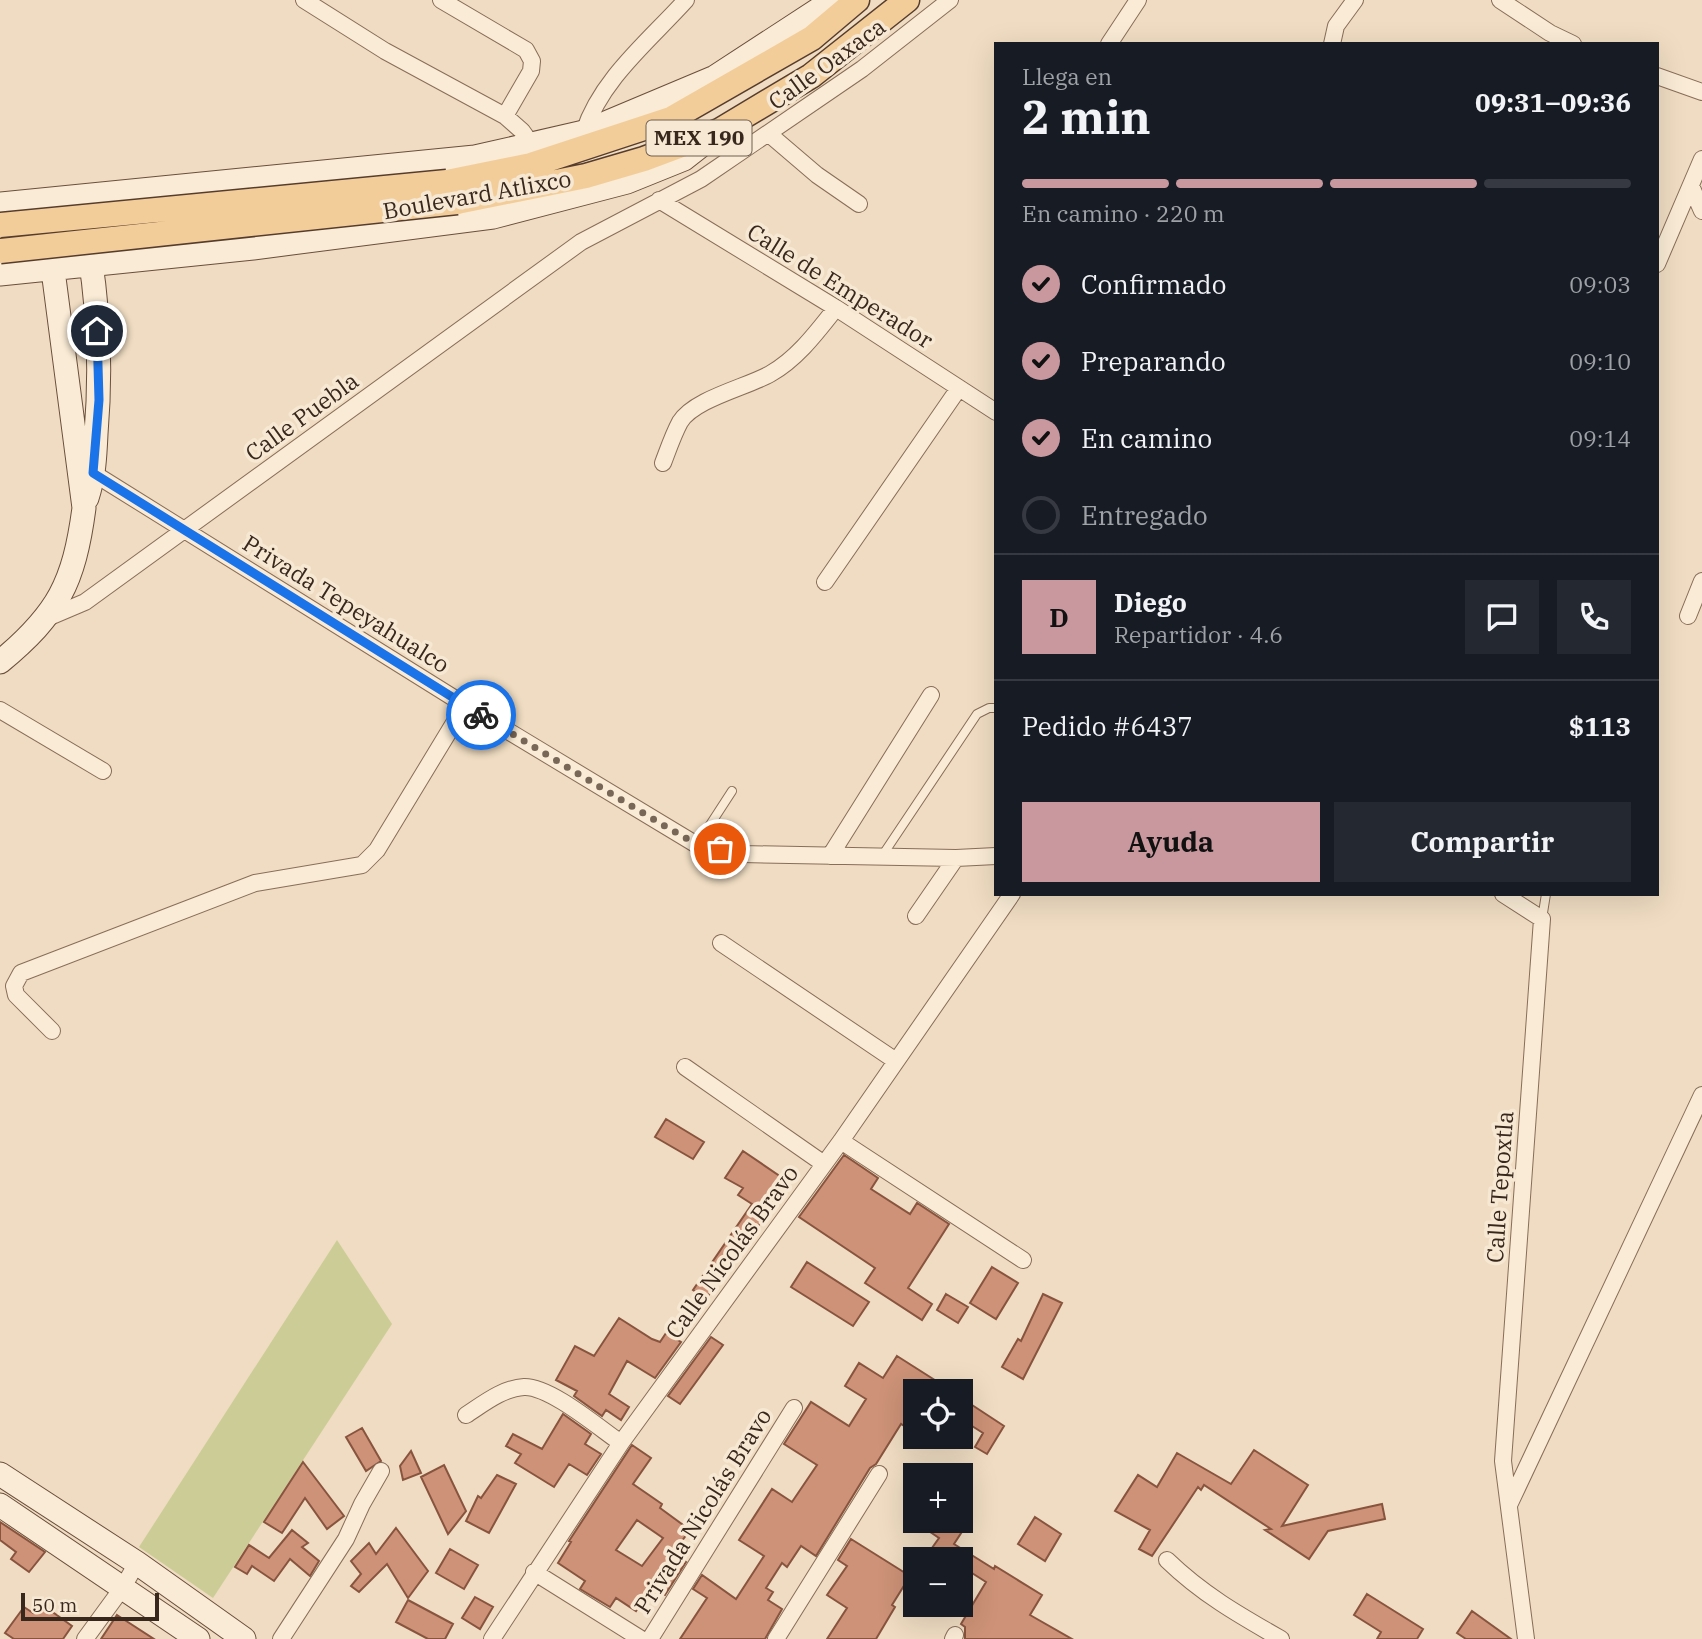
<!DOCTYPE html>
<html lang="es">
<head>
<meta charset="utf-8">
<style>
	body { margin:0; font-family:"IBM Plex Serif",serif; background:#242831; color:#f1f3f6; height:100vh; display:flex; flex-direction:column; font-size:26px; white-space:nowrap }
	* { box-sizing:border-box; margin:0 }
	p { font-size:23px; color:#9ea1a6 }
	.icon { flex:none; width:38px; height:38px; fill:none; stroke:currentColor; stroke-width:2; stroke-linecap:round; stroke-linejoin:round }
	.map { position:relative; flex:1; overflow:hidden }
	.details { position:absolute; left:994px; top:42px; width:665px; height:854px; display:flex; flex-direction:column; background:#171b24; border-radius:0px; box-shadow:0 7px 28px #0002 }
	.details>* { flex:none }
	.tools { position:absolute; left:903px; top:1379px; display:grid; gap:14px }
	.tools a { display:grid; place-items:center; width:70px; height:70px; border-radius:0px; background:#171b24; box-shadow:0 7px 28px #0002; font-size:35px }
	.scale { position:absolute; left:21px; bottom:18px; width:138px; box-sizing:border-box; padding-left:7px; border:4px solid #38271d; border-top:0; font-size:19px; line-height:24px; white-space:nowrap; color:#38271d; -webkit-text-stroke:5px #f6e8d2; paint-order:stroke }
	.pin { position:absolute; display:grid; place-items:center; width:60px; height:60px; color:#fff; margin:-30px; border:4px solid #fff; border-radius:50%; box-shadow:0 2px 7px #0007 }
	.courier { position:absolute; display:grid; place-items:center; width:70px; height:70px; margin:-35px; border:5px solid #1a73e8; border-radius:50%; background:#fff; color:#222; box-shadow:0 2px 9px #0007 }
	.headline em { font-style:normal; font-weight:700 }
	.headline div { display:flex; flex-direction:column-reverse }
	.headline { display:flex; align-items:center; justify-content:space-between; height:119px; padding:0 28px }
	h1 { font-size:46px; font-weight:700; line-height:52px }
	.bar { display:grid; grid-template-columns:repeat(4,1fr); gap:10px 7px; align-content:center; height:84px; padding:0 28px }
	.bar i { height:9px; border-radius:5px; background:#363941 }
	.bar .selected { background:#c9989f }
	.bar p { grid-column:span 4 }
	.line { display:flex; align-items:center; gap:18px; padding:0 28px; border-top:2px solid #363941 }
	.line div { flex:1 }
	.round { display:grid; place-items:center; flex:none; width:74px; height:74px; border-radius:0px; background:#242831 }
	ol { padding:0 28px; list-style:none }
	li { display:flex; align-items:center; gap:21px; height:77px }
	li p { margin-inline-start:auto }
	li .icon { padding:7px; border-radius:50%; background:#c9989f; color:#111; stroke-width:4 }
	li:last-child { color:#9ea1a6 }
	li i { width:38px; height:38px; border:4px solid #363941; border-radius:50% }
	.primary-button { display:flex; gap:14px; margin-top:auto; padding:14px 28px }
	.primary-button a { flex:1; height:80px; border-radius:0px; background:#c9989f; color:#111; font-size:28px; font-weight:700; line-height:80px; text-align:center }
	.primary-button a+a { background:#242831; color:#f1f3f6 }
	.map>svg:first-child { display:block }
	.green { fill:#cccd96 }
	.building { fill:#cd9277; stroke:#88543e; stroke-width:2; fill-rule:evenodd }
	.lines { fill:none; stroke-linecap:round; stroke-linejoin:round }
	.lane-casing { stroke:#896d59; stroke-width:10 }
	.street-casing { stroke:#896d59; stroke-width:18 }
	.secondary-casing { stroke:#6b4e3c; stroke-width:25 }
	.primary-casing { stroke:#563c2d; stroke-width:27 }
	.lane { stroke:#f9ebd5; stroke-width:8 }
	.street { stroke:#f9ebd5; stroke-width:16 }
	.secondary { stroke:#f9ebd5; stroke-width:23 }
	.primary { stroke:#f3cd99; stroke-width:24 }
	.primary-bridge-casing { stroke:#563c2d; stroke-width:27; stroke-linecap:butt }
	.primary-bridge { stroke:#f3cd99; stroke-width:24 }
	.done { stroke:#786657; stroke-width:7; stroke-dasharray:0 12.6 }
	.route { stroke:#1a73e8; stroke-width:9 }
	.labels { text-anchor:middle; stroke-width:7; stroke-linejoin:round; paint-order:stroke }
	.shield { fill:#f6e8d2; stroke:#716153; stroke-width:2 }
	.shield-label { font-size:21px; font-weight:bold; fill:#38271d }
	.street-label { font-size:23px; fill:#38271d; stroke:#f6e8d2 }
</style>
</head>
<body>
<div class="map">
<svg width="1702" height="1639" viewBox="0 0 1702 1639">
	<rect width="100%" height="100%" fill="#efdcc2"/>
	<path class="green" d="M337,1240l55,84 -179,274 -74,-51z"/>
	<path class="building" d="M666,1119l38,23 -11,17 -38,-22z
		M743,1151l44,30 -33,52 -2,-2 -46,68 -13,-9 59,-86 -14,-9 5,-7 -18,-10z
		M844,1155l34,23 -7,11 39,25 7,-11 32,21 -41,64 24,16 -10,16 -57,-37 10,-15 -76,-51z
		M807,1262l62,40 -16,24 -62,-39z
		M992,1267l26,16 -22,36 -26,-16z
		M946,1294l22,13 -10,16 -21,-13z
		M1043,1294l19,9 -39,76 -21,-12 16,-28 3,2z
		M619,1318l33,21 8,3 6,-9 15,9 -26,36 -28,-17 -18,33 20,13 -8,13 -15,-10 -4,6 -28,-20 3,-5 -21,-11 19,-34 19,10z
		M711,1337l12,8 -43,59 -12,-8z
		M897,1356l55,35h-37v42l-14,-9 -25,40 -6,4 -54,88 -15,-10 -14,21 -5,-4 -16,25 7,4 -5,8 14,9 -17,30h-85l27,-41 -14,-9 9,-14 34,24 28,-43 -25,-16 33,-51 20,13 25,-37 -33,-21 27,-42 38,24 17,-27 -21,-13 14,-23 24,15z
		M969,1403l35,23 -17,28 -12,-7 8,-14 -22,-14z
		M563,1414l28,20 -6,10 16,10 -14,21 -18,-11 -15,23 -39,-24 6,-9 -15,-8 7,-12 29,15z
		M362,1428l19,33 -15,10 -20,-34z
		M632,1445l19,13 -18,26 29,20 -2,4 30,22 -17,23 13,9 -21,33 -13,-8 -16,24 -20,-13 -6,9 -30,-18 5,-8 -27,-18 13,-21 -2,-1zM637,1520l26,18 -21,28 -26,-16z
		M1254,1450l54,35 -26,41 100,-22 3,15 -57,12 -19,28 -44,-29 6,-1 -67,-44 -3,5 -3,-3 -46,69 -13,-7 11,-19 -35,-19 23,-36 19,12 20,-34 54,31z
		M411,1451l10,22 -18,7 -3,-14z
		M303,1462l41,54 -17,13 -22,-31 -23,35 -18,-11z
		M444,1465l22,46 -18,23 -27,-57z
		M497,1475l19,9 -27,49 -23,-12 12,-25 3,2z
		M1035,1517l26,17 -16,27 -27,-17z
		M914,1521h55l-15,23 40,25 1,-3 47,29 -12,20 42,24h-107v-12l-4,-3 25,-42 -25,-16v-7h-11l-18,-11 7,-10z
		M0,1522l45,30 -16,20 -18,-13 5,-7 -16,-12z
		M396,1528l32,43 -20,27 -21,-34 -28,28 -8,-6 10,-12 -10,-13 18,-18 7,11z
		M292,1530l16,13 -6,4 17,14 -9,15 -20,-17 -16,22 -22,-15 -5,8 -12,-7 14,-22 20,13z
		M851,1539l59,37 -18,29 3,2 -19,32h-49l20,-31 -20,-13 20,-29 -9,-6z
		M450,1549l28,16 -14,24 -28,-16z
		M1367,1594l56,35 -6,10h-40l4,-7 -27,-17z
		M475,1597l18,10 -13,22 -18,-11z
		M408,1600l45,24 -8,15h-17l-32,-17z
		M40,1603l32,23 -9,13h-49l-9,-6 19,-26 9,6z
		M1472,1611l39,28h-45l-9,-6z
		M117,1615l37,24h-53z"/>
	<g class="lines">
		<g class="lane-casing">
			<path id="lane" d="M697,845l35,-54
				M882,856l95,-142 12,-6h7
				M1542,919l4,-25"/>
		</g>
		<g class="street-casing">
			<path id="street" d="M304,0l81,51 120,65 17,15 10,14
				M441,0l85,50 6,11 -1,10 -26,45
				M1500,0l50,33 23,11
				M1109,44l29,-44
				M1332,44l4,-18 19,-26
				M1657,76l45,16
				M584,132c17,-53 66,-92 102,-132
				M769,134l48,41 42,29
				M1692,188l10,23
				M659,200l177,108 160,104
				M1657,264l45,-105
				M663,463c5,-13 10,-28 17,-41 14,-23 67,-35 90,-48 27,-15 47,-42 66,-66
				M86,473h7l372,232 232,140 45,9 214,4 40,-2
				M825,582l134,-194
				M1688,616l14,-35
				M45,619l40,-17 496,-360 120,-63 161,-110 88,-69
				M0,710l103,61
				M830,856l101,-161
				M1503,894l39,25 -39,542 23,178
				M916,916l40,-58
				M721,943l175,118
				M52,1031l-36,-36 -2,-9 7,-13 234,-90 107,-18 15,-15 88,-145
				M685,1067l139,97
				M841,1141l182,119
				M466,1415c17,-11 37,-27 58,-28 26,-1 75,41 97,56
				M1510,1503l192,-408
				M1167,1560c35,34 72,55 114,79
				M534,1572l107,67
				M85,1639l38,-52 14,-24
				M281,1639l65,-100 16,-35 19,-33
				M492,1639l129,-196 220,-302 171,-247
				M650,1639l144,-231
				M776,1639l103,-165
				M953,1639l2,-4"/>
		</g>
		<g class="secondary-casing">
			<path id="secondary" d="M0,204l475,-47 109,-25 131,-55 118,-77
				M0,274l253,-26 240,-31 134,-35 57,-23 28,-22
				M87,498c7,-21 8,-42 9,-64 5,-60 3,-123 -7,-183
				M0,662c58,-48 74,-79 84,-154l-33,-253
				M0,1474l137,89 107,76
				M0,1505l198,134"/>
		</g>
		<g class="primary-casing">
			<path id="primary" d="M447,182l84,-17 140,-46 141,-81 45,-38
				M457,202l129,-26 58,-17 75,-28 92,-55 96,-76"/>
		</g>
		<use href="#lane" class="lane"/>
		<use href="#street" class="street"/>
		<use href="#secondary" class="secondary"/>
		<use href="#primary" class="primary"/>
		<g class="primary-bridge-casing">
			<path id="primary-bridge" d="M0,225l447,-43
				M0,251l457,-49"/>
		</g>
		<use href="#primary-bridge" class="primary-bridge"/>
	</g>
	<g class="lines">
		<path class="done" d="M481,715l182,110 35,20 22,4"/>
		<path class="route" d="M97,331l2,69 -6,73 388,242"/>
	</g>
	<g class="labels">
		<rect class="shield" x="646.5" y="120.5" width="105" height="35" rx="5"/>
		<g class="shield-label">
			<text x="699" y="145">MEX 190</text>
		</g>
		<g class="street-label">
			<text transform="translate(827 64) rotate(-36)" y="8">Calle Oaxaca</text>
			<text transform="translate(477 195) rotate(-10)" y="8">Boulevard Atlixco</text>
			<text transform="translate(840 286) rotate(32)" y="8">Calle de Emperador</text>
			<text transform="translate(302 417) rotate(-36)" y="8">Calle Puebla</text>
			<text transform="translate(346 604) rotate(32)" y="8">Privada Tepeyahualco</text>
			<text transform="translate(1500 1187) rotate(-86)" y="8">Calle Tepoxtla</text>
			<text transform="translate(732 1252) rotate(-54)" y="8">Calle Nicolás Bravo</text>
			<text transform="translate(703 1511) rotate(-58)" y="8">Privada Nicolás Bravo</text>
		</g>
	</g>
</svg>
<div class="tools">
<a><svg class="icon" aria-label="locate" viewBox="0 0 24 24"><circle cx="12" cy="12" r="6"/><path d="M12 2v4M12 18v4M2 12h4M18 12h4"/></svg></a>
<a>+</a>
<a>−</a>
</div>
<div class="scale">50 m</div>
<div class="pin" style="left:720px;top:849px;background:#ea580c"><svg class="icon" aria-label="bag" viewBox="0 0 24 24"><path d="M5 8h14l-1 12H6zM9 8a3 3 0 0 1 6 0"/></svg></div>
<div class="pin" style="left:97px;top:331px;background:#1f2937"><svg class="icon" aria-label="home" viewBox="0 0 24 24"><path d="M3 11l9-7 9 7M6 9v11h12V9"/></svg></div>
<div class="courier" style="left:481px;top:715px"><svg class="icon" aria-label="bike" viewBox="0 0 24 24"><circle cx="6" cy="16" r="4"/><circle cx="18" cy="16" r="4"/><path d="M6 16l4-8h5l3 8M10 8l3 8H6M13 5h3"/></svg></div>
<section class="details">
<div class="headline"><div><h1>2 min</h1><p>Llega en</p></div><em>09:31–09:36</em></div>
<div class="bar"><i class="selected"></i><i class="selected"></i><i class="selected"></i><i></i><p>En camino · 220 m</p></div>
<ol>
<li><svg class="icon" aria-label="check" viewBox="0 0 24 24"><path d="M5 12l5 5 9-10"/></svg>Confirmado<p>09:03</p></li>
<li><svg class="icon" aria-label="check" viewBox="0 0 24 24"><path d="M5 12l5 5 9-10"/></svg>Preparando<p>09:10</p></li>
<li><svg class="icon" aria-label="check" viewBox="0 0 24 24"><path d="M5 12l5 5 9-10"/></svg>En camino<p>09:14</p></li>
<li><i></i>Entregado</li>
</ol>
<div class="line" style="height:126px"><b class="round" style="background:#c9989f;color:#111">D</b><div><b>Diego</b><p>Repartidor · 4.6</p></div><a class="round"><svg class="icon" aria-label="chat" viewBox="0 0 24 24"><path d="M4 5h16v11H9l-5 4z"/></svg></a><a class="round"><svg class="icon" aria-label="phone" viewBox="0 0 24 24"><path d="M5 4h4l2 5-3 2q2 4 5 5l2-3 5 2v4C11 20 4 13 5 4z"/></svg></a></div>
<div class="line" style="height:91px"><div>Pedido #6437</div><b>$113</b></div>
<div class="primary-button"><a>Ayuda</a><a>Compartir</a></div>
</section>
</div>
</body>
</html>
